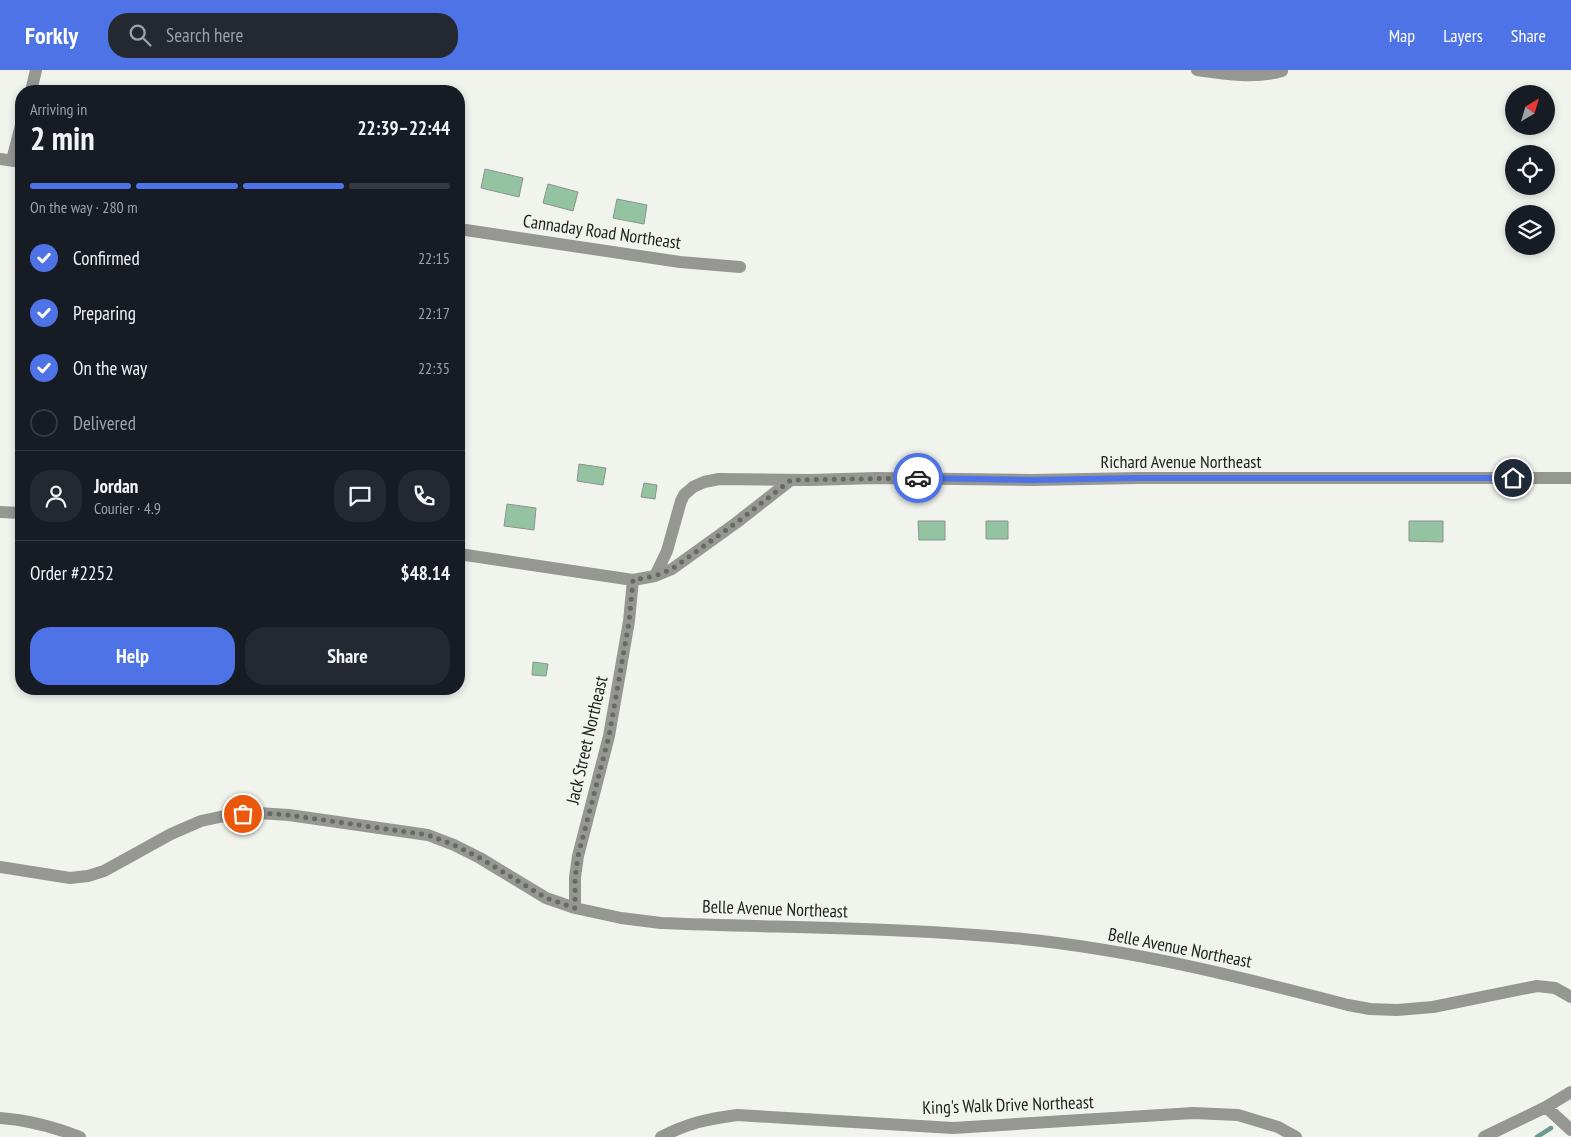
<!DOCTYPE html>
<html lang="en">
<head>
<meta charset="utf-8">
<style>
	body { margin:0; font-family:"PT Sans Narrow",sans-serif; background:#242831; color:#f1f3f6; height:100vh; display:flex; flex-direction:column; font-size:19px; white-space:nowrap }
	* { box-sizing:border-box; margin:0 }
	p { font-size:16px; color:#9ea1a6 }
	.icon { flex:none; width:28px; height:28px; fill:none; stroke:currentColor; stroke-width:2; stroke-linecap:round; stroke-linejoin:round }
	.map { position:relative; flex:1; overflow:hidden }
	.panel { position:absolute; left:15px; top:15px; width:450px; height:610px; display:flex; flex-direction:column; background:#171b24; border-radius:20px; box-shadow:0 2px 8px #0003 }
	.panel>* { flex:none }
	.needle { width:32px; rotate:38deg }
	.fabs { position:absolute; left:1505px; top:15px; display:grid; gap:10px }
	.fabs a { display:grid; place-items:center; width:50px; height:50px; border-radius:50%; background:#171b24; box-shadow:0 2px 8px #0003; font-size:25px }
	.pin { position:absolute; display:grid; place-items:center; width:42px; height:42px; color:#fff; margin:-21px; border:2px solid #fff; border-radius:50%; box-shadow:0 1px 5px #0007 }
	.courier { position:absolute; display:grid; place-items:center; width:50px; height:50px; margin:-25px; border:4px solid #4d73e6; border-radius:50%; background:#fff; color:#222; box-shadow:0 1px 6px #0007 }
	.overview em { font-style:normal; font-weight:700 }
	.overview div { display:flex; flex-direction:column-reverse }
	.overview { display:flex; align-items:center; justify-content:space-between; height:85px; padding:0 15px }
	h1 { font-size:32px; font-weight:700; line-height:38px }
	.bar { display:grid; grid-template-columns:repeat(4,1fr); gap:8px 5px; align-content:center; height:60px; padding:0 15px }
	.bar i { height:6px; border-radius:4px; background:#363941 }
	.bar .active { background:#4d73e6 }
	.bar p { grid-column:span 4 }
	.line { display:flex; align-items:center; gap:12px; padding:0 15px; border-top:1px solid #363941 }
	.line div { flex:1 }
	.round { display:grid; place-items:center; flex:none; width:52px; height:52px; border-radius:20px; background:#242831 }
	ol { padding:0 15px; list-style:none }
	li { display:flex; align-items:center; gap:15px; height:55px }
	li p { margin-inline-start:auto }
	li .icon { padding:5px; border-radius:50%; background:#4d73e6; color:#fff; stroke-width:4 }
	li:last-child { color:#9ea1a6 }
	li i { width:28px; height:28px; border:2px solid #363941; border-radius:50% }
	.button { display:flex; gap:10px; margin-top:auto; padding:10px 15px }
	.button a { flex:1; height:58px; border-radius:20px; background:#4d73e6; color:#fff; font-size:20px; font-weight:700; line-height:58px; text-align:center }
	.button a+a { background:#242831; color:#f1f3f6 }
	header { display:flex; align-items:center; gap:30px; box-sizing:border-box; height:70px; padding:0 25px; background:#4d73e6; color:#fff }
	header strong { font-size:24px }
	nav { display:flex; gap:28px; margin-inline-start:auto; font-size:18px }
	.search { width:350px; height:45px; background:#242831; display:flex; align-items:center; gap:12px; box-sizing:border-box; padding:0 18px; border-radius:20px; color:#9ea1a6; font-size:19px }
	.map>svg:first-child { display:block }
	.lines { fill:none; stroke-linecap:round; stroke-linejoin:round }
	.stream { stroke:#6c9a91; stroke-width:4.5 }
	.building { fill:#94c3a1; stroke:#8d928e }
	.minor { stroke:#969693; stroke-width:12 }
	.done { stroke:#676965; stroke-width:5; stroke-dasharray:0 9 }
	.route { stroke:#4d73e6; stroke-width:6 }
	.labels { text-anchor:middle; stroke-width:4; stroke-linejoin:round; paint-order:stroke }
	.street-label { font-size:18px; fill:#1d1e1c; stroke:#f1f4ed }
</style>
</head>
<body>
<header>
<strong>Forkly</strong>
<div class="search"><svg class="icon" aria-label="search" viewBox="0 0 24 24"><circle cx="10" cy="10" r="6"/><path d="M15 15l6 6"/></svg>Search here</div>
<nav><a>Map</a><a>Layers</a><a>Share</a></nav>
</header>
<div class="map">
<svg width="1571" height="1067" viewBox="0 0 1571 1067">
	<rect width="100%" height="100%" fill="#f1f4ed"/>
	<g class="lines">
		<path class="stream" d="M1537,1067l14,-9"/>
	</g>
	<path class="building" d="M485,99l38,9 -4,19 -38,-9z
		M548,114l30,8 -5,19 -30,-8z
		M617,129l30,6 -3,19 -31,-6z
		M579,394l27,4 -3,17 -26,-4z
		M644,413l13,2 -2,14 -14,-2z
		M507,434l29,4 -2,22 -30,-4z
		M918,451h27v19h-26z
		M986,451h22v18h-22z
		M1409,451h34v21l-34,-1z
		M533,592l15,2 -2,12 -14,-1z"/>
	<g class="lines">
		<path class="minor" d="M1197,0c27,4 59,9 85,1
			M31,21l5,-21
			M0,89l21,3
			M12,90l9,-35
			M459,159l221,33 60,5
			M0,442l21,1
			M459,484l174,26 22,-4 17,-7 64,-46 55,-43
			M655,506l12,-25 14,-50 3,-6 9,-8 11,-5 15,-3 91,1 66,-2 156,2 107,-2h432
			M0,797l70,11 18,-2 16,-5 67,-37 30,-13 28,-6 29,-2 31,2 139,20 26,10 26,13 66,40 29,10 46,10 40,5c120,5 241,4 362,16 110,11 218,38 325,66l22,4 27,1 36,-3 104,-21 18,2 16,9
			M575,838v-31l3,-21 31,-120 20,-115 4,-41
			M1546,1037l25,23
			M0,1048c28,2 54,9 80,19
			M661,1067c27,-14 46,-18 76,-22l216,13 240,-15 45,2 40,12 18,10
			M1484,1067l62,-30 25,-15"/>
	</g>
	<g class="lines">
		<path class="done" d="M243,744l15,-1 31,2 139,20 26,10 26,13 66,40 29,10v-30l3,-22 31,-120 20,-114 4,-42 22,-4 17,-7 64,-46 55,-43 127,-2"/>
		<path class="route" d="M918,408l114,2 107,-2h374"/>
	</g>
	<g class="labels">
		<g class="street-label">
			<text transform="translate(602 162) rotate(8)" y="6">Cannaday Road Northeast</text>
			<text x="1181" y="398">Richard Avenue Northeast</text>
			<text transform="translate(587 670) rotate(-77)" y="6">Jack Street Northeast</text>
			<text transform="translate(775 839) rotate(2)" y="6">Belle Avenue Northeast</text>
			<text transform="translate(1180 878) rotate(11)" y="6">Belle Avenue Northeast</text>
			<text transform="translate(1008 1035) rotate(-2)" y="6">King's Walk Drive Northeast</text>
		</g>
	</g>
</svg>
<div class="fabs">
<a><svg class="needle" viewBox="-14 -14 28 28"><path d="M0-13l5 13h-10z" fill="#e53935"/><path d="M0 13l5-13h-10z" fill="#9ea1a6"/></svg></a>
<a><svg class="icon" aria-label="locate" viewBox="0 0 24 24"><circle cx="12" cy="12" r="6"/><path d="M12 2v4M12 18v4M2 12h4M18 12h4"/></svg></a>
<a><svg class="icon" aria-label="layers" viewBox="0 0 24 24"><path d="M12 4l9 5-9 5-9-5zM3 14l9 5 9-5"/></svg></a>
</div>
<div class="pin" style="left:243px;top:744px;background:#ea580c"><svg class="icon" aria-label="bag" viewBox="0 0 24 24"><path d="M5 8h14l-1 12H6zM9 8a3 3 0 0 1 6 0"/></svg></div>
<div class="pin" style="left:1513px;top:408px;background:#1f2937"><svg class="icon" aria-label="home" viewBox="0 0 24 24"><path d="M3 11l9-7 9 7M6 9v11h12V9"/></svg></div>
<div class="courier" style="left:918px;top:408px"><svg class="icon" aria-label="car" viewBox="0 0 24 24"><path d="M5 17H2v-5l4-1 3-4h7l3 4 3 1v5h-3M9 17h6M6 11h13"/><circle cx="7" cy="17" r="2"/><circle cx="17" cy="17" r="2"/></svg></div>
<section class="panel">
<div class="overview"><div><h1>2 min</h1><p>Arriving in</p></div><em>22:39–22:44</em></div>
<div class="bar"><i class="active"></i><i class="active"></i><i class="active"></i><i></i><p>On the way · 280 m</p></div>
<ol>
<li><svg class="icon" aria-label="check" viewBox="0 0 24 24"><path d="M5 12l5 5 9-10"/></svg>Confirmed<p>22:15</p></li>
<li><svg class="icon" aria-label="check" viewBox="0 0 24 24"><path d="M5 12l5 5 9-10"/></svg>Preparing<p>22:17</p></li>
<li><svg class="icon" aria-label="check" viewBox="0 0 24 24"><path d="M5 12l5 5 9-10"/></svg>On the way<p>22:35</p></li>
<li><i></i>Delivered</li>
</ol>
<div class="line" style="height:90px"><a class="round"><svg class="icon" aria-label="person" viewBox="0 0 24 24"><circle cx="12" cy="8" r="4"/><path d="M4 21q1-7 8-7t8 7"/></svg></a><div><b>Jordan</b><p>Courier · 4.9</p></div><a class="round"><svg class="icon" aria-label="chat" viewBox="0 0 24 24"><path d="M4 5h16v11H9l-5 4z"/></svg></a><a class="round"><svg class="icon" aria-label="phone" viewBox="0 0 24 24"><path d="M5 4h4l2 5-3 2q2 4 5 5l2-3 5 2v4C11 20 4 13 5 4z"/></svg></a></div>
<div class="line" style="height:65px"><div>Order #2252</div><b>$48.14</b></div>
<div class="button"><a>Help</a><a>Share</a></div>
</section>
</div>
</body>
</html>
